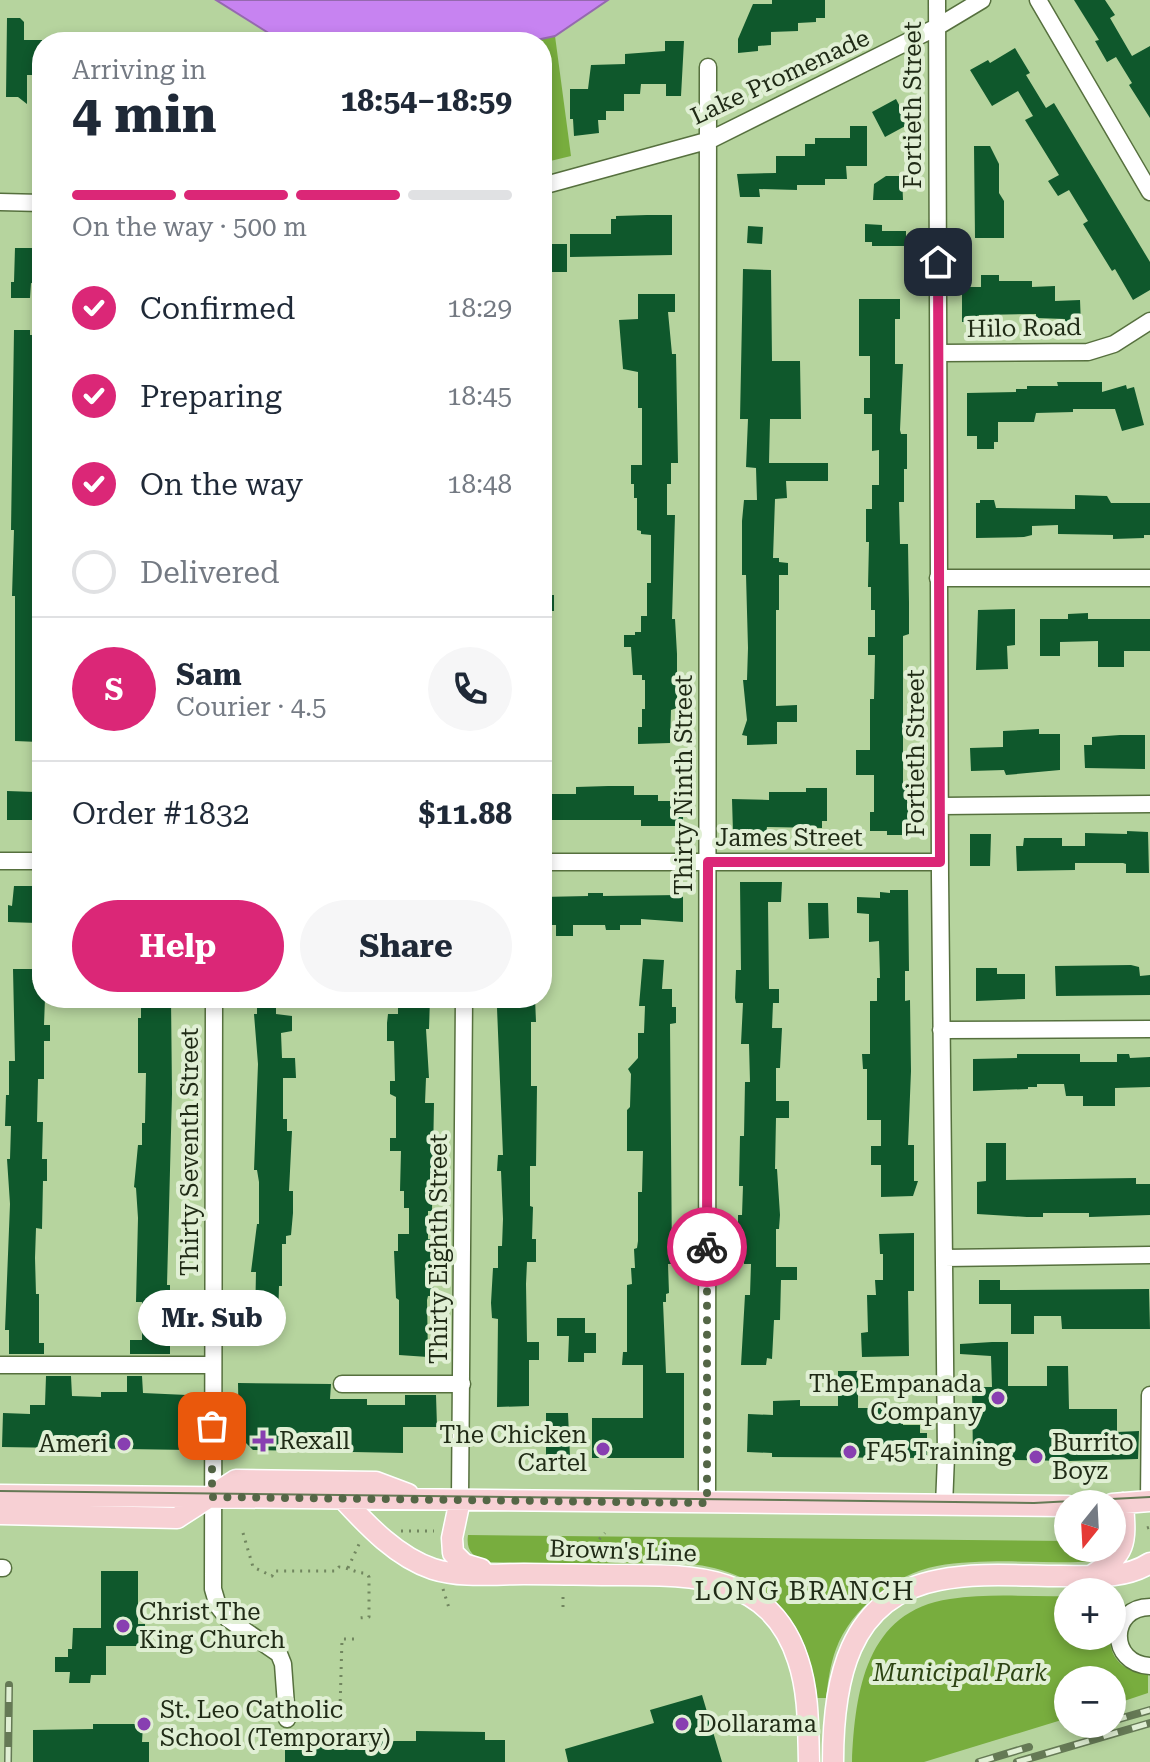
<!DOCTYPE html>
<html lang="en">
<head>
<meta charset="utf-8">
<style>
	body { margin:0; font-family:"Roboto Serif",serif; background:#f6f6f7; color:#1f2937; height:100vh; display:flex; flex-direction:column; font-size:30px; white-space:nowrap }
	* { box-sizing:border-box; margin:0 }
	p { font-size:26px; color:#747a83 }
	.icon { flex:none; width:44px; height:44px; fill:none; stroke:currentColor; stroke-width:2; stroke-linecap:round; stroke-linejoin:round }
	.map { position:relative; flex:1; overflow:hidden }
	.details { position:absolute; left:32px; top:32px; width:520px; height:976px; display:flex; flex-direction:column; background:#fff; border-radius:32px; box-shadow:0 4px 12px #0003 }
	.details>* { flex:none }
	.needle { width:52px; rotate:198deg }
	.fabs { position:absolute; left:1054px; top:1490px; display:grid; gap:16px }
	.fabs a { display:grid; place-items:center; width:72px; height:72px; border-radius:50%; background:#fff; box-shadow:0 4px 12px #0003; font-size:40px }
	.pin { position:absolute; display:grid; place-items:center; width:68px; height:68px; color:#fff; margin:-34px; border-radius:16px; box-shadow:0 4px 12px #0006 }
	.courier { position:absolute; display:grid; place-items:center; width:80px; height:80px; margin:-40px; border:6px solid #db2777; border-radius:50%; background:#fff; color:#222; box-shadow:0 2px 10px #0007 }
	.bubble { position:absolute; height:56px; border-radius:28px; background:#fff; box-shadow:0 4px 12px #0003; font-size:26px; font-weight:700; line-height:56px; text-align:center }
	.headline em { font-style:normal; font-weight:700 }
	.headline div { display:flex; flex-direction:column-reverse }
	.headline { display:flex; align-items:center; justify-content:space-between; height:136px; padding:0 40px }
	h1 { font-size:52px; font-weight:700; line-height:60px }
	.bar { display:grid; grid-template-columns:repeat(4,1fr); gap:12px 8px; align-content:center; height:96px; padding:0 40px }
	.bar i { height:10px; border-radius:6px; background:#e0e1e3 }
	.bar .on { background:#db2777 }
	.bar p { grid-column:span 4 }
	.line { display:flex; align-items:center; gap:20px; padding:0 40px; border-top:2px solid #e0e1e3 }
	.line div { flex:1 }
	.round { display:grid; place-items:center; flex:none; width:84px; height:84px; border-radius:42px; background:#f6f6f7 }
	ol { padding:0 40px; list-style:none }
	li { display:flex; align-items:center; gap:24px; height:88px }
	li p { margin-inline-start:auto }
	li .icon { padding:8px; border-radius:50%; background:#db2777; color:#fff; stroke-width:4 }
	li:last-child { color:#747a83 }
	li i { width:44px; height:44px; border:4px solid #e0e1e3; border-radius:50% }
	.cta { display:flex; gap:16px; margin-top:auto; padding:16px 40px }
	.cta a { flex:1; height:92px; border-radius:48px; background:#db2777; color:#fff; font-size:32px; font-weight:700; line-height:92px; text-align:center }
	.cta a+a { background:#f6f6f7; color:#1f2937 }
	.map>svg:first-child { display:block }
	.green { fill:#78ad3e }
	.water { fill:#c783f1; stroke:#9569af; stroke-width:2 }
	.building { fill:#0f582c }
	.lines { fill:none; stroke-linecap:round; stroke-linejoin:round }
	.minor-casing { stroke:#56703e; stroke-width:19 }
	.major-casing { stroke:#fff; stroke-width:23 }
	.path { stroke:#71865f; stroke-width:3; stroke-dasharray:2 6; stroke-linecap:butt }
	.minor { stroke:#fff; stroke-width:16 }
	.major { stroke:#f7d0d4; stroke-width:20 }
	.tram { stroke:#657955; stroke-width:2 }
	.rail-casing { stroke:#657955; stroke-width:8 }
	.rail { stroke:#e0efd4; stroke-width:5; stroke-dasharray:15; stroke-linecap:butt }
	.done { stroke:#546646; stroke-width:8; stroke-dasharray:0 14.4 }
	.route { stroke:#db2777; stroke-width:10 }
	.poi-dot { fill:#883fb1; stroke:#e0efd4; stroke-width:3 }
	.labels { text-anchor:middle; stroke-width:8; stroke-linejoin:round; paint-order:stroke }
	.street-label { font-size:24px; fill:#202b16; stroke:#e0efd4 }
	.poi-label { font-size:24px; fill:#202b16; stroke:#e0efd4; text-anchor:start }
	.park-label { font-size:24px; font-style:italic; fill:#2c4312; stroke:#e0efd4 }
	.neighbourhood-label { font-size:26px; letter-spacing:2px; fill:#202b16; stroke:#e0efd4 }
</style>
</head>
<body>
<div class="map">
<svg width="1150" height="1762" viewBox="0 0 1150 1762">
	<rect width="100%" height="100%" fill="#b6d49e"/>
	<path class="green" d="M555,36l16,120 -29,7v-121h-15z
		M468,1535l600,6v7h37l-4,6 -16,8c-47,1 -102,-4 -148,4 -43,8 -86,43 -101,83 -6,16 -8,33 -10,49h-9c-6,-63 -38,-114 -103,-130 -31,-8 -67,-4 -98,-4 -44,-1 -87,-1 -130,-2 -14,-6 -20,-12 -18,-27z
		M1068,1596v40h42c-1,24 15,36 38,38v19l-36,12v-25h-44v38l-144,44h-72c3,-71 14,-151 98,-163 39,-6 79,-2 118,-3z"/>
	<path class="water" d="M216,0h392l-53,36 -28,6h-233l-19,-5z"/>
	<path class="building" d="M772,0h53v18h-9v4l-18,1v8l-27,1v13l-13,1v5l-20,2v-14l15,-35h19z
		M1074,0h31l10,15 -5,3 22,38 18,-10v72l-21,-33 3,-2 -16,-26 -9,5 -12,-21 4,-1z
		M7,18h13l4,4v18h18v35h-15v29l-9,-7h-12z
		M665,41h19l-3,55h-15v-12h-25l-1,10h-16v17h-18v9h-8l1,13 -25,3 -1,-17h-3v-30h18l3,-24 34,-1v-10l40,-3z
		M1015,48l15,25 -4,2 20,33 8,-5 96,159v28l-17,10 -18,-31 -3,2 -29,-47 5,-3 -19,-31 -11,6 -10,-15 11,-6 -34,-55 8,-4 -15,-25 -26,15 -22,-36 18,-10 2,3z
		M896,99l13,25 -24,13 -13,-25z
		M850,126h17v40h-21l1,13h-22v6h-28v5l-38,-1 1,8h-20l-3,-23 39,-1v-17h29v-12h10v-6h35z
		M974,146h16l9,18v29l5,8v37h-29z
		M886,176h16l1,24h-30l1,-16z
		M647,215h25v40l-102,2v-23h41v-15h5v-3z
		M865,224l17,1v6h24v15h-34v-4h-7z
		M748,226l15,1 -1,17 -15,-1z
		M542,244h25v28h-25z
		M15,248h26l-1,36 -9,-1 -1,15h-19v-16h3z
		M743,269l28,1 1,91h28l1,58h-31l-1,44h59v18h-42l1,17 -12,1 -2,59h6v4l9,1v12h-9v35h-3v96l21,-1v17h-20v22l-30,1v-9l-5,-1 5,-15 -4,-40h4l1,-32 -2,-73h-4v-54l2,-21h13l-1,-32 -10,-1 2,-48h-8z
		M981,275h18v6h33v6l23,-1v15l25,-1 1,25h-16v-6l-29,-1v-4l-57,1v7h-17v-35h19z
		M638,294h37v18h-7l4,42h4l2,109h-7v21h-4v31h8l-3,104h3l2,35v54l-6,2 -1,33 -32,1v-17h4v-18h3v-29h-3v-5h-9l-2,-28h-7v-12h11v-3h6v-16h6v-33h4v-48l-10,-1v-3l-4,-1v-32h-3v-14h-3v-19h11v-57h-4v-36l-15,-3 -4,-49 19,-1z
		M859,299h41v20h-5v45h8l-3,66 1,4h6v35h-3v33h-5l1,42h8l1,59v31l-6,2v150h7l-1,49h-22v-4h-17v-19h4v-37h-18v-25h14v-51h4l1,-44h-7v-18h7v-27h-4v-23h-3l1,-45h-3v-33h6v-24h7v-35l-7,1v-37h-8v-16h6v-42h-11z
		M14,330h16v5h12v14h-4l-1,53h5v53l-7,-1 -1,54 8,1v132h-4v55h4v18h-2l-1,28 -24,-1v-145h-3l2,-66h-3z
		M1057,382h45v10l24,-7 1,4 7,-2 10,38 -22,6 -7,-22h-42v3l-37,1 -2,9h-36v20h-4v7h-17v-13h-10v-43l49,-1v-3h11v-3h31z
		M1075,495l32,1 4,7h39v32h-6v3l-31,1v-4l-55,-1v-9l-26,1v9l-8,2 -48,1v-35h4v-3h14l2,8 79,1z
		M542,595h12v16h-12z
		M1015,609v36l-8,1 1,23 -32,1 2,-60z
		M1088,613v6h62v32h-26v16h-26v-26l-38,1v14h-20v-37h28v-5z
		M1039,729v5h21v36l-54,5 -2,-5 -33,1 -1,-23 33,-1v-16z
		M1120,735h25v34l-60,-1 -1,-23h8v-8z
		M608,786h26v9h24v6h25v25h-42v-6h-99l2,-26h32v-7z
		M806,788h21v33h-5v7l-55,-1 -1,7 -33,-1 -1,-34 37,1v-8h37z
		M7,791l28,1v28h-28z
		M1127,831l21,1 1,41h-23v-9l-3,-1h-48v7l-58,1 -1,-25h7l1,-8h38v8h23v-13l42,1z
		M970,834h21l-1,32h-20z
		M740,882h42l-1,20h-13l1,87h10v14h-6l-1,25h10l-2,40h-4v33h13v17h-13l-1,51h2l3,46 -1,14h-3v38h21v13h-16l-1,40h-6l-2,39 -5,-1 -1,7h-25l4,-70h5l1,-31h-7l-1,-35h-5v-14h4l1,-29h-4l1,-50h4l1,-54h5l-1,-38h-8l2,-41h-7l-1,-5 1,-28h5z
		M14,886h22l1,37 -29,-1v-17l4,1z
		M890,890h18l1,81h-4v30l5,-1 1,71 -3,74h6v36h4l-5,15 -32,1v-32h-10v-19h10v-26h-14v-51h-4l-1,-15h8v-53h7v-23h3l-1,-37 -10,1v-28l-12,-1v-16l23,1v-6l10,1z
		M588,893h15v3l77,-1 3,2v25l-42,-3v6h-21v5h-14l-1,-5h-32v11h-17v-11h-14v-28l46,-1z
		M808,903h20l1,35 -20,1z
		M643,959l21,1 -2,29h10v18h4v16l-6,1 2,240h-4l1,29 -3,1v8h-3l3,71h18v85h-92v-40h51v-53h-21l1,-13h4v-67l5,-1 -1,-16h4l-1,-19 3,-1 1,-7v-49h4l1,-41h-16v-41l3,-3 1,-33 -3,-5 10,-11v-25h6l1,-27h-6z
		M1131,965l8,2 1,9 10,-1v20l-94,1 -1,-30z
		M976,968h21v6h28v25l-49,2z
		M13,969h19v11h4l1,8 5,1v9h3l-1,27h6v16h-6v38h-6l-1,43h6l-1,37h5v22h-4l-1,48 -6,-1 -1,30 1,36h3v49h5v11h-35v-24h-4l5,-126 -3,-45h3l1,-33h-6l1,-31h3v-34h6z
		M141,998h30l1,96 -5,191h3v69h-40v-14h12v-38h-6l2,-84 -2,-30 -2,-1 4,-42h4v-22h3l1,-50h-8v-55h3z
		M257,998h19v16l16,2v15l-11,2 1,25h13l1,20h-13v41h4v12h5l-3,60h4v22l-2,22 -5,1v8h-4v42h-3l-1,35 -23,-1 1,-48h-5l6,-48h2v-42l-2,-12h-3l4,-106 -4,-50h3z
		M398,998h32l-1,31h-3l3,49h-3l-1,25h9l-2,108h-4v28h6l1,13 -2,44h-5l-1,4 1,57 -29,-2v-55l-3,-2 -2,-47h4v-17h11v-26h-5v-17h-4l1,-40h-11v-13h6v-41l-6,-3v-13h5l-1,-40h-7v-18l1,-9h10z
		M501,998h34l1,24h-5v64h6l-1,80h-6v40l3,1 -1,32h4v23h-9l-1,22 1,58h12v18h-10v46l-32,1 1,-88 -6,-1 -1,-15 2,-35h5v-22h4l1,-27 -2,-48h-4l1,-16h5l-6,-147h4z
		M1017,1054h63v8h37v-8h12l1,4 20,-1v30l-35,1v18h-32v-10h-17l-2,-12h-27v3h-9v2l-55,2v-32l44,-1z
		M986,1143h20v37l130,-2v6h14v31l-61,2v-4h-46v4h-16l-50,-3v-32l9,-1z
		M914,1233v58h-6l1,65 -47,1 -1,-24 7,-1 -1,-37h9l-1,-15h8v-26h-3l-1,-20z
		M979,1280h21v10l149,-1 1,40h-88l-1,-13h-27v18h-23v-30h-32z
		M557,1318h28v15h11v20h-12v9h-16l1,-26h-12z
		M992,1342h16v44h39v-20h21l1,43h48v23l22,-1 -1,28 -69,2 -96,-2 -1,-72h20l-1,-31 -31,-2v-10z
		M838,1371h20v37h25v12h20v5h17v8h7v25l-155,-1v-4l-25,-1 1,-38 25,1v-14l27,-1v6h38z
		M46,1376h25l1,20 29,1v-5h26v-16h15l1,17 44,2 2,55 -187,-3 1,-34 27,1v-9h15z
		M238,1383l93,1 -1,15h37v6h38v-10h31l1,32h-34v26l-150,-3 -14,-14z
		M546,1413h22l2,44h-24z
		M101,1571h37v53h7v22h-39v29h-15l-1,8h-21l1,-11h-15v-15h13v-8h4l1,-21h28z
		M702,1695l20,67h-154l-3,-13 89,-26 -4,-13z
		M93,1724h50l-1,18h7v20h-116v-32l60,-1z
		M416,1731l69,1v8h20v22h-220v-21h131z"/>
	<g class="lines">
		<g class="minor-casing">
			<path id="minor" d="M937,0l3,876 6,580 -2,50
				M1038,0l112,192
				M542,186l168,-46 227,-113 45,-27
				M0,202l42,1
				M939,353l149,-1 26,-8 36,-23
				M938,578h212
				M941,806l209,-2
				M0,861h42
				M542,862h398
				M214,998l-1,591 5,17 10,13 51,35 4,10 4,55
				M941,1030l209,-1
				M944,1258l206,-3
				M0,1365h212
				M342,1384h120
				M460,1500l4,-502
				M1149,1501l1,-106
				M707,1503l1,-1436
				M0,1568h3
				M1150,1607c-41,0 -42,57 0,59"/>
		</g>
		<g class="major-casing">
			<path id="major" d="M0,1495l1068,11
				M343,1499c25,27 54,58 90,70 28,9 62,5 91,5 33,0 65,1 98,1 72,0 149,0 176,85 11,33 10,67 11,102
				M460,1500l-8,38 1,15 11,11 17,5
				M1112,1504l38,-3
				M0,1514l177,4 59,-38 140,2 32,12
				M1091,1576c36,-23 35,-32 32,-73
				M833,1762c0,-79 14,-165 106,-182 39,-8 81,-4 122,-4 29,0 63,4 89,-13"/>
		</g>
		<path class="path" d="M1147,1528l3,-1
			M401,1531h33
			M243,1533l10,34 19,9 2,-5h62l3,-4c11,1 16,6 27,6l3,4v40l-10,1
			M583,1557l22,-24
			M348,1568l12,-26
			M443,1589l6,19
			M563,1607v-13
			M216,1631l19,14
			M340,1709l2,-70h16"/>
		<use href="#minor" class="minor"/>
		<use href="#major" class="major"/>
		<path class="tram" d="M0,1491l1034,12 116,-6"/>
		<g class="rail-casing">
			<path id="rail" d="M1112,1721l38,-11
				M8,1762l1,-77
				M979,1762l50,-15
				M1017,1762l133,-39"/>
		</g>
		<use href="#rail" class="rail"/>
	</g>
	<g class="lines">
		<path class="done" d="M212,1426v71l495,6v-256"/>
		<path class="route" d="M707,1247l1,-385h232l-2,-600"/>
	</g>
	<g class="poi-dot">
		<circle cx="998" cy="1398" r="8"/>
		<path d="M259 1429h8v8h8v8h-8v8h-8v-8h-8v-8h8z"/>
		<circle cx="124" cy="1444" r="8"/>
		<circle cx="603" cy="1449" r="8"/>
		<circle cx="850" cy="1452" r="8"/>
		<circle cx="1036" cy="1457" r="8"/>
		<circle cx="123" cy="1626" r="8"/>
		<circle cx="144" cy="1724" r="8"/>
		<circle cx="682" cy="1724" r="8"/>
	</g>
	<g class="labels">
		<g class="street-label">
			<text transform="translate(780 77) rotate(-25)" y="8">Lake Promenade</text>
			<text transform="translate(913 105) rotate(-90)" y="8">Fortieth Street</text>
			<text transform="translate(1024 328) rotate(-1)" y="8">Hilo Road</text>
			<text transform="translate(916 753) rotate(-90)" y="8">Fortieth Street</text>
			<text transform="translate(684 785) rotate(-90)" y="8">Thirty Ninth Street</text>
			<text x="789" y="846">James Street</text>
			<text transform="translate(190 1152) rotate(-90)" y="8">Thirty Seventh Street</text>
			<text transform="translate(439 1249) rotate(-90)" y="8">Thirty Eighth Street</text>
			<text transform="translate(623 1551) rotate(2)" y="8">Brown's Line</text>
		</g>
		<g class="poi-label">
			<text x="982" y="1392" text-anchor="end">The Empanada<tspan x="982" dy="28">Company</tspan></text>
			<text x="587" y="1443" text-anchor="end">The Chicken<tspan x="587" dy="28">Cartel</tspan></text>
			<text x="279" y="1449">Rexall</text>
			<text x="1052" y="1451">Burrito<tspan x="1052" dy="28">Boyz</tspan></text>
			<text x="108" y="1452" text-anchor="end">Ameri</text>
			<text x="866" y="1460">F45 Training</text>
			<text x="139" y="1620">Christ The<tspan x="139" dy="28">King Church</tspan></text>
			<text x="160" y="1718">St. Leo Catholic<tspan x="160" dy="28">School (Temporary)</tspan></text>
			<text x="698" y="1732">Dollarama</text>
		</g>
		<g class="park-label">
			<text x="960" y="1681">Municipal Park</text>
		</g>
		<g class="neighbourhood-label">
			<text x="805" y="1600">LONG BRANCH</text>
		</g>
	</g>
</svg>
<div class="fabs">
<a><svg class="needle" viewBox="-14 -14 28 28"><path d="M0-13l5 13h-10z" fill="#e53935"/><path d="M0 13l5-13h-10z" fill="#747a83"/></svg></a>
<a>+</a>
<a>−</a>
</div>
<div class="pin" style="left:212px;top:1426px;background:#ea580c"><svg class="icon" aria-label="bag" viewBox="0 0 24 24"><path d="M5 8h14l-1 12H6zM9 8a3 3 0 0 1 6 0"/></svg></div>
<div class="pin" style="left:938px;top:262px;background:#1f2937"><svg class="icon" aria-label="home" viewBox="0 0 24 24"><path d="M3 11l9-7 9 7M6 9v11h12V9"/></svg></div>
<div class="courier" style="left:707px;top:1247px"><svg class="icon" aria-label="bike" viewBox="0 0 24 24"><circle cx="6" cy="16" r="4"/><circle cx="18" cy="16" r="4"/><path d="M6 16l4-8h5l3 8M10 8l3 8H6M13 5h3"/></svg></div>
<div class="bubble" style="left:138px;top:1290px;width:148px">Mr. Sub</div>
<section class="details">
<div class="headline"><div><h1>4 min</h1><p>Arriving in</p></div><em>18:54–18:59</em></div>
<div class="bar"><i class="on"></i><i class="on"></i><i class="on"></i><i></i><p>On the way · 500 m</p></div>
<ol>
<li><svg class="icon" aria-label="check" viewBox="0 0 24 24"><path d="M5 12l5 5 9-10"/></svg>Confirmed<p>18:29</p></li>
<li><svg class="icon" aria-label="check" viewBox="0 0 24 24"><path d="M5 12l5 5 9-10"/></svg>Preparing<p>18:45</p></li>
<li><svg class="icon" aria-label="check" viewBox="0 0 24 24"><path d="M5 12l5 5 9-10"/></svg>On the way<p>18:48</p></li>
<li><i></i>Delivered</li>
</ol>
<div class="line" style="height:144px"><b class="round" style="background:#db2777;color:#fff">S</b><div><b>Sam</b><p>Courier · 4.5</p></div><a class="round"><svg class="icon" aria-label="phone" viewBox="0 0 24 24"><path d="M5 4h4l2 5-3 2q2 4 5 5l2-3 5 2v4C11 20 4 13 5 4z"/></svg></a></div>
<div class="line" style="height:104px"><div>Order #1832</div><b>$11.88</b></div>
<div class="cta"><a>Help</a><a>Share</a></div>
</section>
</div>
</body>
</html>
